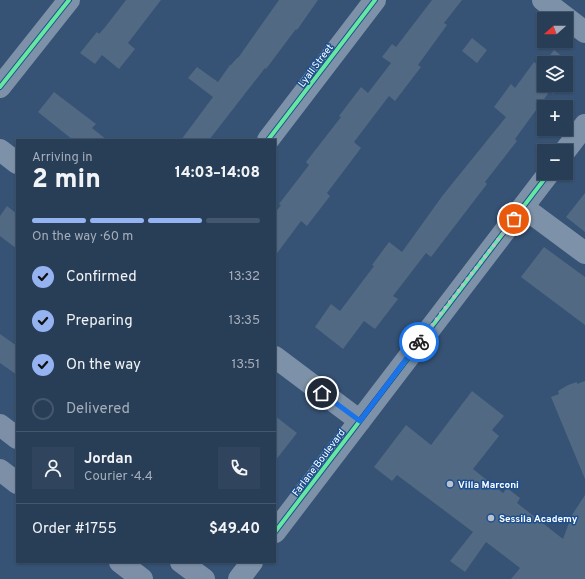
<!DOCTYPE html>
<html lang="en">
<head>
<meta charset="utf-8">
<style>
	body { margin:0; font-family:Overpass,sans-serif; background:#30455d; color:#f1f3f6; height:100vh; display:flex; flex-direction:column; font-size:15px; white-space:nowrap }
	* { box-sizing:border-box; margin:0 }
	p { font-size:13px; color:#a5aeba }
	.icon { flex:none; width:22px; height:22px; fill:none; stroke:currentColor; stroke-width:2; stroke-linecap:round; stroke-linejoin:round }
	.map { position:relative; flex:1; overflow:hidden }
	.drawer { position:absolute; left:16px; top:139px; width:260px; height:424px; display:flex; flex-direction:column; background:#283e57; border-radius:0px; box-shadow:0 1px 3px #0004,0 0 0 1px #44576d }
	.drawer>* { flex:none }
	.needle { width:26px; rotate:249deg }
	.fabs { position:absolute; left:537px; top:12px; display:grid; gap:8px }
	.fabs a { display:grid; place-items:center; width:36px; height:36px; border-radius:0px; background:#283e57; box-shadow:0 1px 3px #0004,0 0 0 1px #44576d; font-size:20px }
	.pin { position:absolute; display:grid; place-items:center; width:34px; height:34px; color:#fff; margin:-17px; border:2px solid #fff; border-radius:50%; box-shadow:0 1px 4px #0007 }
	.courier { position:absolute; display:grid; place-items:center; width:40px; height:40px; margin:-20px; border:3px solid #1a73e8; border-radius:50%; background:#fff; color:#222; box-shadow:0 1px 5px #0007 }
	.summary em { font-style:normal; font-weight:800 }
	.summary div { display:flex; flex-direction:column-reverse }
	.summary { display:flex; align-items:center; justify-content:space-between; height:68px; padding:0 16px }
	h1 { font-size:26px; font-weight:800; line-height:30px }
	.bar { display:grid; grid-template-columns:repeat(4,1fr); gap:6px 4px; align-content:center; height:48px; padding:0 16px }
	.bar i { height:5px; border-radius:3px; background:#44576d }
	.bar .current { background:#95b2f1 }
	.bar p { grid-column:span 4 }
	.line { display:flex; align-items:center; gap:10px; padding:0 16px; border-top:1px solid #44576d }
	.line div { flex:1 }
	.round { display:grid; place-items:center; flex:none; width:42px; height:42px; border-radius:0px; background:#30455d }
	ol { padding:0 16px; list-style:none }
	li { display:flex; align-items:center; gap:12px; height:44px }
	li p { margin-inline-start:auto }
	li .icon { padding:4px; border-radius:50%; background:#95b2f1; color:#111; stroke-width:4 }
	li:last-child { color:#a5aeba }
	li i { width:22px; height:22px; border:2px solid #44576d; border-radius:50% }
	.map>svg:first-child { display:block }
	.building { fill:#526984 }
	.lines { fill:none; stroke-linecap:round; stroke-linejoin:round }
	.minor { stroke:#7d92a8; stroke-width:22 }
	.major { stroke:#7d8ea7; stroke-width:22 }
	.cycleway-casing { stroke:#1b4f8f; stroke-width:6 }
	.cycleway { stroke:#66e7a1; stroke-width:4 }
	.done { stroke:#b9c2ce; stroke-width:4; stroke-dasharray:0 7.2 }
	.route { stroke:#1a73e8; stroke-width:5 }
	.poi-dot { fill:#b9c2ce; stroke:#1b4f8f; stroke-width:1.5 }
	.labels { text-anchor:middle; stroke-width:3; stroke-linejoin:round; paint-order:stroke }
	.street-label { font-size:10px; fill:#fff; stroke:#1b4f8f }
	.poi-label { font-size:10px; font-weight:bold; fill:#fff; stroke:#1b4f8f; text-anchor:start }
</style>
</head>
<body>
<div class="map">
<svg width="585" height="579" viewBox="0 0 585 579">
	<rect width="100%" height="100%" fill="#365274"/>
	<path class="building" d="M126,0h35l-33,43 7,6 -16,20 -17,-14 -7,9 -15,-11 17,-21 2,2 7,-8z
		M279,0h39l-21,30 -1,-1 -30,40 -1,-1 -56,72h-28l32,-43 -25,-19 9,-11 21,15 12,-17h1l6,-7h1z
		M432,0h30l-18,23 3,2 -29,40 3,2 -26,34 -6,-5 -35,46 7,6 -34,45 3,3 -23,30 -6,-5 -26,35v-43l6,-8 -2,-1 30,-39 -3,-3 35,-45 -2,-1 22,-29 7,6 23,-30 -9,-6 10,-13 4,3z
		M472,38l15,12 -10,13 -15,-12z
		M554,50l18,14v5l-6,8v-14h-22z
		M534,62l7,5 3,-4v22h16l-7,9 -3,-3 -35,48 2,2 -32,41 2,2 -56,73 -5,-4 -33,43 5,3 -23,30 -11,-8 -21,28 -28,-22 16,-23 9,7 34,-45 -2,-1 17,-23 13,10 41,-57 63,-78 -12,-10 17,-23 4,4z
		M54,92l42,32 -4,4 15,12h-34l-35,-28z
		M585,193v39l-19,-15z
		M7,206l10,8v35l-17,-13v-20z
		M544,247l41,30v48l-64,-48z
		M0,334l17,12v29l-17,-12z
		M585,381v98l-34,-82 8,-3 -1,-3 10,-6 9,-3v2z
		M472,391l32,25 -12,14 7,6 -26,33 30,24 4,-5 13,10 -3,5 46,36 9,-24 13,-20v84h-74l9,-11 -34,-26 -21,30 -15,-11 23,-29 -76,-57 -5,6 -18,-14 32,-42 25,20z
		M275,416l22,17 -22,28z"/>
	<g class="lines">
		<path class="minor" d="M543,0l42,32
			M0,87l69,-87
			M268,140l107,-140
			M0,150l17,13
			M565,151l20,-26
			M523,207l62,46
			M275,357l85,64
			M275,532l274,-359
			M239,579l13,-17"/>
		<path class="major" d="M0,425l17,13
			M0,470l17,13
			M120,562l22,17
			M181,562l23,17"/>
		<g class="cycleway-casing">
			<path id="cycleway" d="M0,87l69,-87
				M268,140l107,-140
				M275,532l274,-359"/>
		</g>
		<use href="#cycleway" class="cycleway"/>
	</g>
	<g class="lines">
		<path class="done" d="M419,342l95,-123"/>
		<path class="route" d="M322,393l38,28 59,-79"/>
	</g>
	<g class="poi-dot">
		<circle cx="450" cy="484" r="4"/>
		<circle cx="491" cy="518" r="4"/>
	</g>
	<g class="labels">
		<g class="street-label">
			<text transform="translate(315 65) rotate(-53)" y="4">Lyall Street</text>
			<text transform="translate(318 462) rotate(-53)" y="4">Farlane Boulevard</text>
		</g>
		<g class="poi-label">
			<text x="458" y="488">Villa Marconi</text>
			<text x="499" y="522">Sessila Academy</text>
		</g>
	</g>
</svg>
<div class="fabs">
<a><svg class="needle" viewBox="-14 -14 28 28"><path d="M0-13l5 13h-10z" fill="#e53935"/><path d="M0 13l5-13h-10z" fill="#a5aeba"/></svg></a>
<a><svg class="icon" aria-label="layers" viewBox="0 0 24 24"><path d="M12 4l9 5-9 5-9-5zM3 14l9 5 9-5"/></svg></a>
<a>+</a>
<a>−</a>
</div>
<div class="pin" style="left:514px;top:219px;background:#ea580c"><svg class="icon" aria-label="bag" viewBox="0 0 24 24"><path d="M5 8h14l-1 12H6zM9 8a3 3 0 0 1 6 0"/></svg></div>
<div class="pin" style="left:322px;top:393px;background:#1f2937"><svg class="icon" aria-label="home" viewBox="0 0 24 24"><path d="M3 11l9-7 9 7M6 9v11h12V9"/></svg></div>
<div class="courier" style="left:419px;top:342px"><svg class="icon" aria-label="bike" viewBox="0 0 24 24"><circle cx="6" cy="16" r="4"/><circle cx="18" cy="16" r="4"/><path d="M6 16l4-8h5l3 8M10 8l3 8H6M13 5h3"/></svg></div>
<section class="drawer">
<div class="summary"><div><h1>2 min</h1><p>Arriving in</p></div><em>14:03–14:08</em></div>
<div class="bar"><i class="current"></i><i class="current"></i><i class="current"></i><i></i><p>On the way · 60 m</p></div>
<ol>
<li><svg class="icon" aria-label="check" viewBox="0 0 24 24"><path d="M5 12l5 5 9-10"/></svg>Confirmed<p>13:32</p></li>
<li><svg class="icon" aria-label="check" viewBox="0 0 24 24"><path d="M5 12l5 5 9-10"/></svg>Preparing<p>13:35</p></li>
<li><svg class="icon" aria-label="check" viewBox="0 0 24 24"><path d="M5 12l5 5 9-10"/></svg>On the way<p>13:51</p></li>
<li><i></i>Delivered</li>
</ol>
<div class="line" style="height:72px"><a class="round"><svg class="icon" aria-label="person" viewBox="0 0 24 24"><circle cx="12" cy="8" r="4"/><path d="M4 21q1-7 8-7t8 7"/></svg></a><div><b>Jordan</b><p>Courier · 4.4</p></div><a class="round"><svg class="icon" aria-label="phone" viewBox="0 0 24 24"><path d="M5 4h4l2 5-3 2q2 4 5 5l2-3 5 2v4C11 20 4 13 5 4z"/></svg></a></div>
<div class="line" style="height:52px"><div>Order #1755</div><b>$49.40</b></div>
</section>
</div>
</body>
</html>
